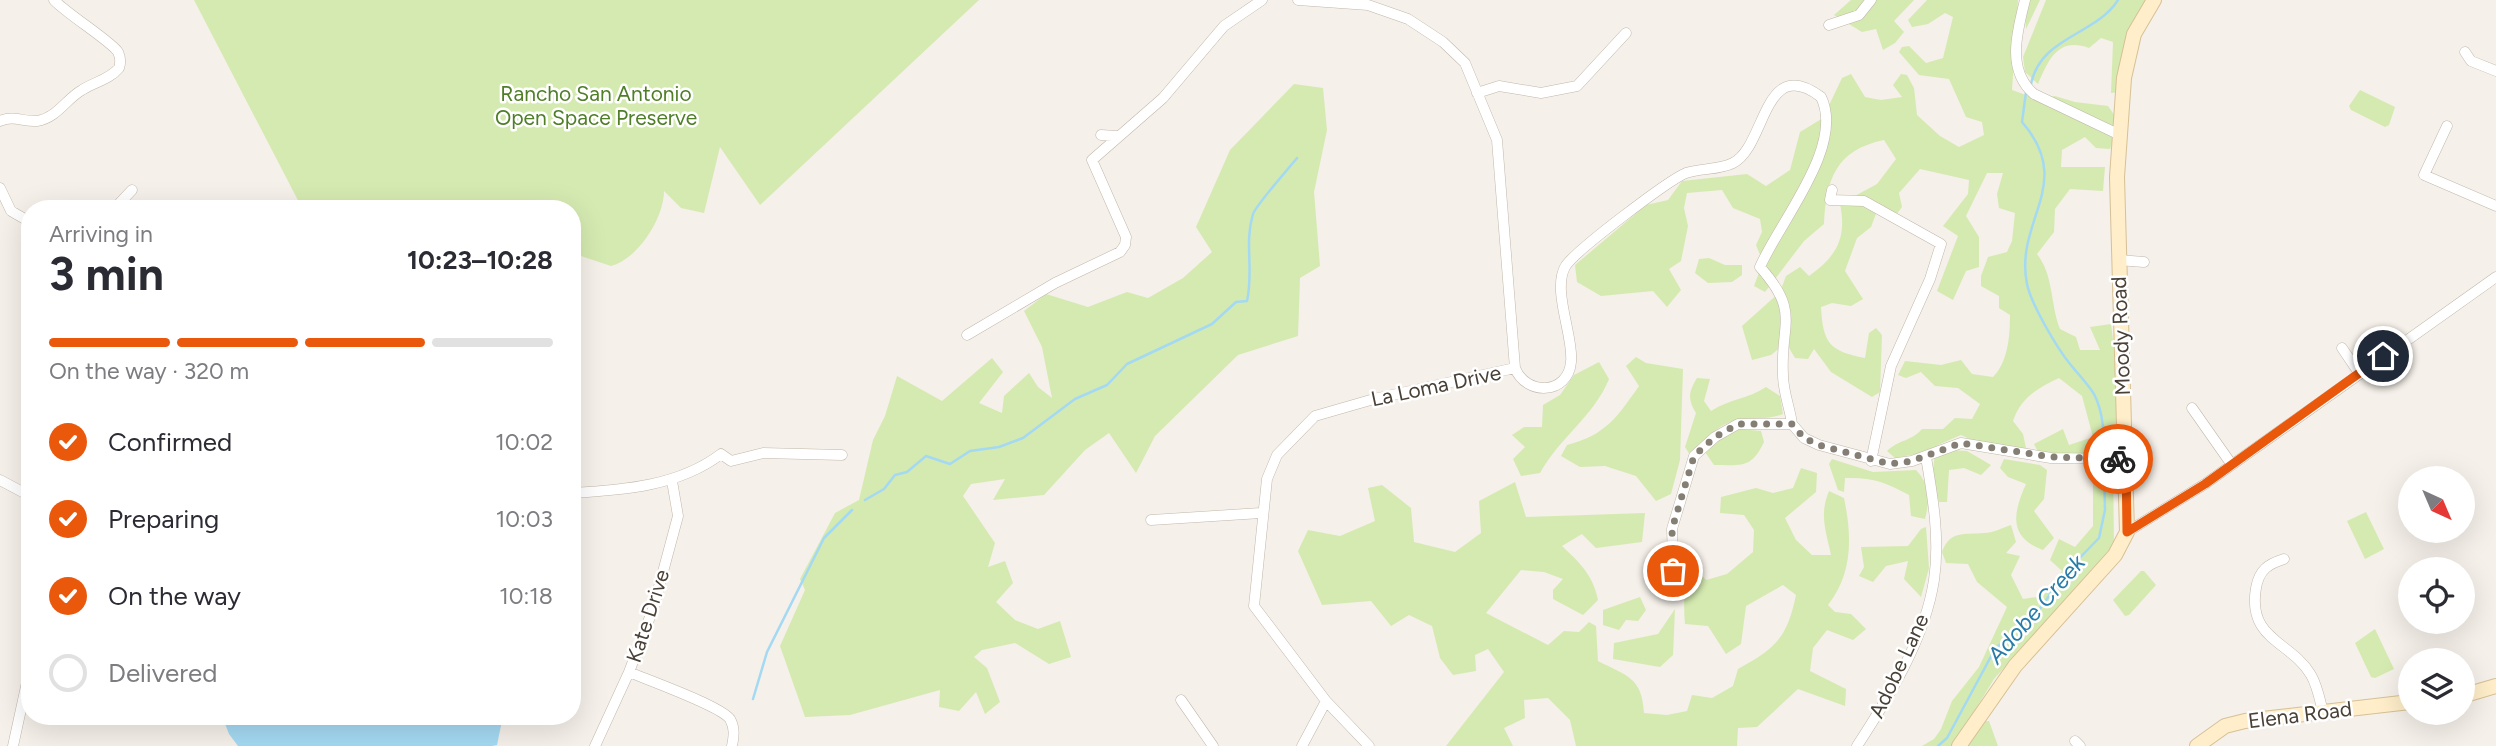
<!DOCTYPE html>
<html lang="en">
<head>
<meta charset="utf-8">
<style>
	body { margin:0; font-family:Figtree,sans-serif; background:#f7f7f7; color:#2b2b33; height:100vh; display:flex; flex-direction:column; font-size:26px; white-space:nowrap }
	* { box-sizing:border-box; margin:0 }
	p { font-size:23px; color:#7c7c81 }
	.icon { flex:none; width:38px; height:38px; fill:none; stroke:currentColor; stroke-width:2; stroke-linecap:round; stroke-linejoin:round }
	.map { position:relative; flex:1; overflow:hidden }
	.panel { position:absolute; left:21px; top:200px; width:560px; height:525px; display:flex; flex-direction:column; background:#fff; border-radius:28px; box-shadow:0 7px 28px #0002 }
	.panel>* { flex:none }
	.needle { width:46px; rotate:136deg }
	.controls { position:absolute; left:2398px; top:466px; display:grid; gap:14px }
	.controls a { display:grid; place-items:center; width:77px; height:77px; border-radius:50%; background:#fff; box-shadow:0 7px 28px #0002; font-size:35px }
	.pin { position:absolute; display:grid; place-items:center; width:60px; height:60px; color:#fff; margin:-30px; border:4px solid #fff; border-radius:50%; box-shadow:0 2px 7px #0007 }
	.courier { position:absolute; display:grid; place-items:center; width:70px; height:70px; margin:-35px; border:5px solid #ea580c; border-radius:50%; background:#fff; color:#222; box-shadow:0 2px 9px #0007 }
	.head em { font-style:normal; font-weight:700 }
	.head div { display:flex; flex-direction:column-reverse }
	.head { display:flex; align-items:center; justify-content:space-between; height:119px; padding:0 28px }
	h1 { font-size:46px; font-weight:700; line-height:52px }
	.bar { display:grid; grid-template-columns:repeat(4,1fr); gap:10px 7px; align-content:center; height:84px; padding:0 28px }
	.bar i { height:9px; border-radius:5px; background:#e1e1e2 }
	.bar .current { background:#ea580c }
	.bar p { grid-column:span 4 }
	ol { padding:0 28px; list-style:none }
	li { display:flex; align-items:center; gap:21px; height:77px }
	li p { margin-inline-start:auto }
	li .icon { padding:7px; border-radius:50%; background:#ea580c; color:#fff; stroke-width:4 }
	li:last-child { color:#7c7c81 }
	li i { width:38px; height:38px; border:4px solid #e1e1e2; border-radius:50% }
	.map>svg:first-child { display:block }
	.green { fill:#d5eab1 }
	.water { fill:#a4d9f3 }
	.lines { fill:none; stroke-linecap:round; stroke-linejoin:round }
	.stream { stroke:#a4d9f3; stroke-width:2.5 }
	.street-casing { stroke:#c1b7ab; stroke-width:11 }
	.secondary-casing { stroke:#d6c197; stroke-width:16 }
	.street { stroke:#fff; stroke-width:10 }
	.secondary { stroke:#ffeec9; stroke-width:14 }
	.done { stroke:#857e75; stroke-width:7; stroke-dasharray:0 12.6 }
	.route { stroke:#ea580c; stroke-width:9 }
	.labels { text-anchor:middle; stroke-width:5; stroke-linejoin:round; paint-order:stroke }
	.park-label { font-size:21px; fill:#4f7e27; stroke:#fff }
	.street-label { font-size:21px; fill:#494137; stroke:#fff }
	.water-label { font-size:23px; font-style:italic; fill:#287ca9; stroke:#fff }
</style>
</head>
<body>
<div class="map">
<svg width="2496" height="746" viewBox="0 0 2496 746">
	<rect width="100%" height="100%" fill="#f5f0e9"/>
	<path class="green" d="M194,0h785l-219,205 -40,-58 -16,66 -23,-5 -17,-17c0,27 -26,68 -53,75l-39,-13v-45h-270z
		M1851,0h63l-20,21 10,11 -9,11 -12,7 -7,-21 -14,3 -28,-17z
		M1927,0h91l-6,90 25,9 18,-3 20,6 33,4 12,17 -10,26 -14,-1 -11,-11 -23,13 -1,17h44l-2,24 -33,-2 -15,20 -1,23 -17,22c17,22 13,49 23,75l16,8 4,13h20l-10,-23 21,-3 7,54 1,69c-24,16 -52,12 -79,9l-6,-12 29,-15 6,16 24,-8 -11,-41 -23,-18c-21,10 -38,19 -46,43l10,13 3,14 -6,6 -31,-6 -28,-13 -23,10 -7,11 -15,-2 -21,4 -8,-7c11,-11 25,-10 35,-22h21l12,-11 17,1 8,-15 -22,-16 -23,-2 -14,-14 -15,6 -8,-3 7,-14 36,4 20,-5 11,14 21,3c15,-15 17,-41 17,-62l-11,-7v-12l-18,-10v-10l7,-19 19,-5 5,-11 3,-28 -16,-5 -2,-14 6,-21h-16l-21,43 13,21v30l-13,4 -13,29 -16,-9 21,-55 -15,-10 25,-32 1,-14 -49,-11 -21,24 3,14 -6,8 -19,-4 -6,16 -14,11 -12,33 18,28 -12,7 -19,-3 -11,4c2,36 8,44 44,51l4,-25 7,-5 6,7 -2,57 -8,5 -41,-25 -17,-23 -6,10 -13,-1 -9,-15 -15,12 -19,5 -10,-34 38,-34 6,-16 14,-9 9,9c28,-20 38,-38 31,-72l37,-20 19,-25 -12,-19c-48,10 -58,39 -60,84l-20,17 -39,51 -11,-6 9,-24 -7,-17 6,-13 -2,-13 -27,-11 -11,-18 -35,3 -3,15 4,18 -7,35 -12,8 12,21 -14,17 -14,-16 -52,5 -24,-14 -2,-17 71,-60 22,-5 14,-19 65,-7 19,12 24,-16 10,-38 23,-14 19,-40 9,-4 14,23 16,3 21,-3 -9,-12 8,-11 6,1 7,13 3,27 23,21 19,11 25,-12 -2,-13 -16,-5 -17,-38 -30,-4 -20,-23 3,-5 7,-1 17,17 17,-5 10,-41 -8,-4 -17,11 -16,3 -4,-7z
		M2024,0h16l-14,29 -2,-27z
		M2046,0h104l-30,92 -9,1 2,-51 -12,-4 -12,10c-31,-11 -40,11 -51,36l-13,-12 -2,-15z
		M1294,84l29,4 4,42 -13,62 6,74 -20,12 -2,58 -60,19 -83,81 -19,37 -27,-40 -24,17 -41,45 -51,5 12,-21 -34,5 -8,12 32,47 -7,24 17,-6 8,22 -17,19 19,18 23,9 22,-8 11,36 -22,7 -34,-21 -33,7 -8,7 13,11 13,34 -15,12 -9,-22 -17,19 -20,-4 1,-17 -90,25 -45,2 -25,-71 25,-56 -5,-11 35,-66 24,-13 14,-60 12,-24 12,-40 45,25 50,-43 11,14 -24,31 23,10 2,-17 25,-23 9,14 14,11 -10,-51 -18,-36 22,-17 42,13 39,-15 21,6 35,-20 29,-26 -16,-25 34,-77z
		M2360,90l35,17 -6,18 -4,2 -34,-17 -2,-4z
		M1709,258l16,7h17v10l-10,7 -24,1 -13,-10 4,-14z
		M1636,357l10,6 37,6 -3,91 -9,34 -15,7 -20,-25 -31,-10 -25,1 -19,-11 6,-11c39,-10 50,-28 72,-59l-13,-20z
		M1599,362l10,17c-15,37 -49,58 -69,94l-19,3 -8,-17 12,-12 -13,-12 12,-8h18l1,-22 17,-10 14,-20z
		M1697,378l13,1 -6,22 7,10c18,-12 37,-12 55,-24l14,9 3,18c-13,5 -24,4 -38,5 -24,1 -40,20 -55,36l-5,-8 11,-34c-9,-14 -7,-22 1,-35z
		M1740,429l21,2 3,11c-13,27 -22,23 -50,23l-9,-13 11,-10z
		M1952,450l15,1 24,14 -10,10 -17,-7 -15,2 -2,32h-8l-7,-26 3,-21z
		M1832,459l41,13 43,-2c14,15 14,30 9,49l-14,-3 -2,-21c-23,-13 -38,-18 -64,-17l-1,14 -6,-2 -9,-26z
		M2004,459l36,6 7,5 -3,29 -10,12 20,27 -11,12c-35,-13 -30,-37 -17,-66l-18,-7 -8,-9z
		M1801,468l16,5 -1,19 -31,26 11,22 16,15h19c-5,-24 -12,-40 -2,-64l15,7c8,38 9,75 -16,107l7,7 16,2 15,15 -13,11 -26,-10 -14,18 -3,23 36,18 -1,17 -47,-17 -41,38 -19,1 -1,18h-161l-6,-26 -22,-22 -24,2 1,18 -21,10 9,18h-67l58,-74 -16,-23 -13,6 1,16 -23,4 -13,-17 -8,-32 -23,-11 -18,11 -20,-25 -49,4 -24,-54 10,-21 32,6 35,-15 -7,-33 14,-3 29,23 3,34 41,10 26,-19 -2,-32 36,-19 11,35 119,-4 -3,29 -46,6 -14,-14 -20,12c18,17 31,29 36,54l-15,15 -30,-16v-9l10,-11 -19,-7 -23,-2 -35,43 62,32 16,-14 15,1 10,-10 7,4 2,35c29,15 44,16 46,52l23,2 20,-4 5,-16 20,3 21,-12 5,-17c38,-21 49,-31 58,-74l-13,-10 -37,21 -5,38 -15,10 -18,-28 -23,-2c-2,-19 1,-34 -3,-52l16,-1 8,9 21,-6 26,-22 1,-22 -10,-15 -24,-2 1,-16 35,-9 17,5 20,-5z
		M2113,469l1,76 -120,134 -41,67h-31l12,-7 7,-10 11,-28 27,-34 28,-60 -30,-25 -9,-18 -22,-1 -4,-11c8,-22 22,-17 42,-19 9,0 18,-5 27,-8l5,17 -10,11 14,3 -9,19 12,24 20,-3 19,-25 -12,-11 9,-21 16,8 18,-21v-56z
		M2366,512l18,37 -19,10 -18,-38z
		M1926,527l3,41 -8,29 -17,-18 4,-18 -22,5 -13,16 -14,-6 5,-9 -3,-20 47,-1 13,-17z
		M2141,571h3l12,14 -27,30 -4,1 -12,-16z
		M1640,597l6,13 -8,11 -12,-1 -7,10 -16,-5v-15z
		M1675,609l-2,46 -13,12 -47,-8 1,-16 44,-9z
		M2375,629l19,40 -19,9 -4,-1 -16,-34z
		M1982,721h7l9,25h-31z"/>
	<path class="water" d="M222,716h281l-6,29 -5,1h-254l-9,-12z"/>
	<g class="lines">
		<path class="stream" d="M2031,84c10,-48 64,-48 87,-84
			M2026,92l-4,30c54,62 -8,98 5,162 4,20 30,64 43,80 8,10 17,19 24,30 10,19 10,42 10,63
			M970,451l29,-4 24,-9 52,-39 32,-14 20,-21 85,-40 24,-22 11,-1c7,-31 -3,-58 6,-87 3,-9 36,-46 44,-56
			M865,500l19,-11 11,-14 12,-3 19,-16 24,8 20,-13
			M753,699l14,-47 57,-114 28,-28
			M1938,746l9,-8 48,-89 44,-39 26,-37 34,-35 6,-28 -1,-46"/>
		<g class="street-casing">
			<path id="street" d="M1298,0l70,5 40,14 35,23 22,21 32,77 18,228c11,28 53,27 56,-6 3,-25 -19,-71 -6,-95 8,-15 104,-87 121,-94 15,-5 33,-3 47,-10 33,-16 30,-110 88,-66 24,49 -41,124 -61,170 41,46 20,56 23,108 0,17 7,33 9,49
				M2025,0c-8,32 -19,70 9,94l86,41
				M1829,25l30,-10 12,-15
				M2465,52l6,9 25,10
				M1477,93l22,-7 42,7 36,-7 49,-53
				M0,121c13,-6 24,1 37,0 20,-3 29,-22 45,-31 12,-8 27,-10 37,-22 2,-6 2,-10 -1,-16 -6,-10 -51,-38 -64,-52
				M2447,126l-23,49 72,31
				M1101,135l15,1
				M0,188l11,23 19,11
				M1832,190l-2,10 34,1 77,43 -11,35 -39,87 -20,95
				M115,208l17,-18
				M2118,260l26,2
				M967,335l88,-52 65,-31 5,-7 1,-8 -34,-77 71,-62 61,-72 38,-26
				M2342,348l17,25
				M2192,408l40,57
				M0,480l30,16
				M572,493c52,-3 107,-7 149,-39l10,7 32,-8 79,2
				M1151,520l110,-7
				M2127,532l78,-48 291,-207
				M2284,559c-16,5 -25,11 -28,29 -9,52 35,53 55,87 6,10 9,25 12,37
				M1674,587l-2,-58 22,-73 21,-19 23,-13h54l12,14 15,7 71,19 22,-3 49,-18 90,15 75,1
				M629,672c19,8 92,34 101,47 5,9 4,17 2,27
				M1181,700l32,46
				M2075,741l5,5
				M13,746l17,-78
				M595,746l34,-74 24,-63 25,-93 -6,-35
				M1302,746l24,-45
				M1369,746l-43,-45 -72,-95 13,-127 10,-24 38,-39 59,-17 141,-31
				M1857,746c32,-49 68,-107 77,-166 6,-41 -1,-82 -8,-123"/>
		</g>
		<g class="secondary-casing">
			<path id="secondary" d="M2462,696l34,-10
				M1959,746l56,-80 100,-111 12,-23 -10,-355 7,-99 10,-44 20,-34
				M2197,746l28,-20 20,-5 165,-19"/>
		</g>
		<use href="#street" class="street"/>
		<use href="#secondary" class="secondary"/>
	</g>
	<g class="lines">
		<path class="done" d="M1673,571l-1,-42 22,-73 21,-19 23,-13h54l12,14 15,7 71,19 22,-3 49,-18 91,14 66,2"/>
		<path class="route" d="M2118,459h8l1,73 78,-48 178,-128"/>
	</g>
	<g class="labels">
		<g class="park-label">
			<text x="596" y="101">Rancho San Antonio<tspan x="596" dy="24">Open Space Preserve</tspan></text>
		</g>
		<g class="street-label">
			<text transform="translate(2121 336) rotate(-92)" y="7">Moody Road</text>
			<text transform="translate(1436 386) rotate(-12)" y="7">La Loma Drive</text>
			<text transform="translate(648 616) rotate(-72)" y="7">Kate Drive</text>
			<text transform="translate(1899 666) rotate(-65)" y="7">Adobe Lane</text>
			<text transform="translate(2300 715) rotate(-7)" y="7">Elena Road</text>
		</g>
		<g class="water-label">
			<text transform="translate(2036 609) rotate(-49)" y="8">Adobe Creek</text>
		</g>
	</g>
</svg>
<div class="controls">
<a><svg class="needle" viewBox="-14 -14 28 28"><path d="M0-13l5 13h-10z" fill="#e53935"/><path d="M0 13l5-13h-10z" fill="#7c7c81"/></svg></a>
<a><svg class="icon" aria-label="locate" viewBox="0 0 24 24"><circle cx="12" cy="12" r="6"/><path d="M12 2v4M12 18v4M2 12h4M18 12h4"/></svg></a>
<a><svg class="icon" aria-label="layers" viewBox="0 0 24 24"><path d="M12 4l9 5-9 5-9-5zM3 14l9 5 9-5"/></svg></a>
</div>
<div class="pin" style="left:1673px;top:571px;background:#ea580c"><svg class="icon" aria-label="bag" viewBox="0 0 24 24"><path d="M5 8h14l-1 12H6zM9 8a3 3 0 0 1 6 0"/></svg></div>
<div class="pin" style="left:2383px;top:356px;background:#1f2937"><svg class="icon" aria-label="home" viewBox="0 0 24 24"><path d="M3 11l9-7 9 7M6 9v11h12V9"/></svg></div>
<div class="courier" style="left:2118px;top:459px"><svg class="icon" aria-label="bike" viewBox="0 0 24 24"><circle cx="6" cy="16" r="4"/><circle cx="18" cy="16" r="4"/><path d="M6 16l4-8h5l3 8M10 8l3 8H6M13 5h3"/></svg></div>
<section class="panel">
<div class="head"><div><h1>3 min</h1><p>Arriving in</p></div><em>10:23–10:28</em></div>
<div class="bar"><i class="current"></i><i class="current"></i><i class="current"></i><i></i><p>On the way · 320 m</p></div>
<ol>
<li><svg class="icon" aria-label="check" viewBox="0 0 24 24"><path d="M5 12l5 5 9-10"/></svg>Confirmed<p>10:02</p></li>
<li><svg class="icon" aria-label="check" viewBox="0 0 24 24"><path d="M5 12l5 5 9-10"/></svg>Preparing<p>10:03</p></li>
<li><svg class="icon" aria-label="check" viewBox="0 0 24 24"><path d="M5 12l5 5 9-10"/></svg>On the way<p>10:18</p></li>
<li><i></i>Delivered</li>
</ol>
</section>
</div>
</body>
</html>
